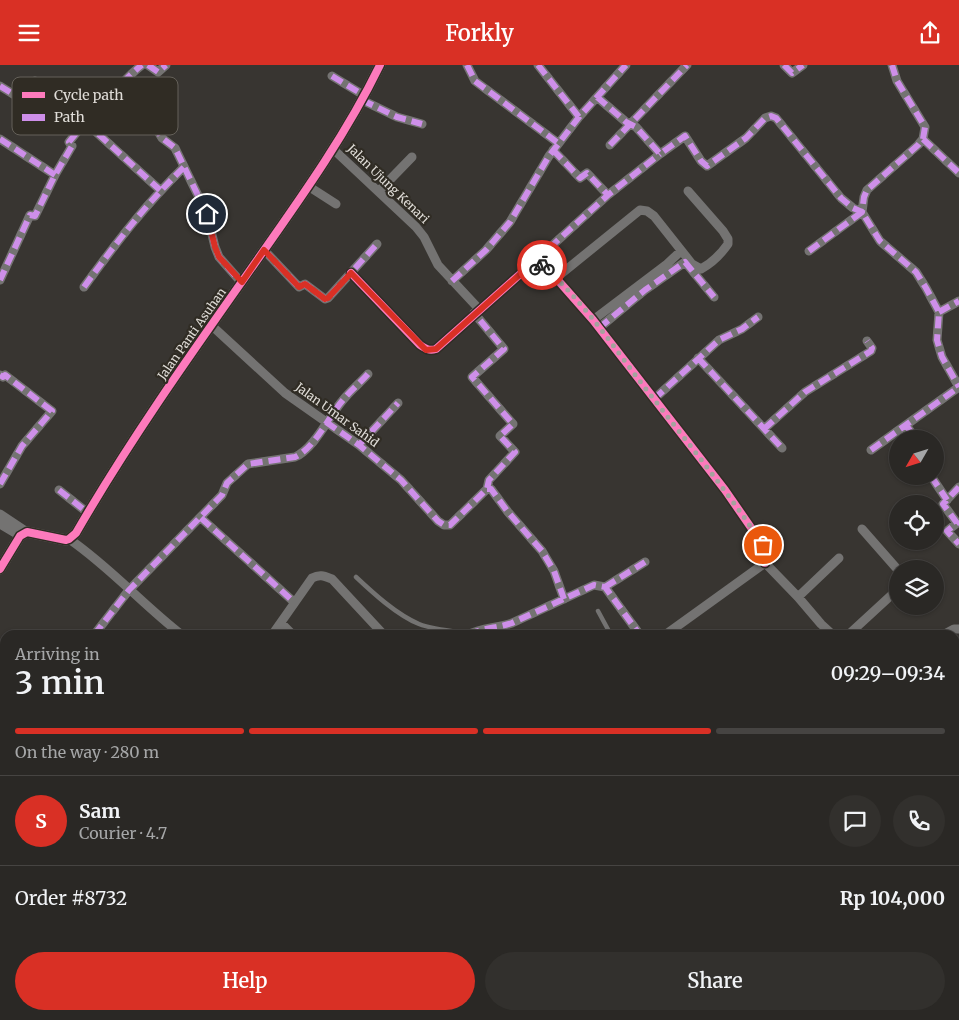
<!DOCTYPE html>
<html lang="en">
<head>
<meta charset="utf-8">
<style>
	body { margin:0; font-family:Merriweather,serif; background:#32302d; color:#f1f3f6; height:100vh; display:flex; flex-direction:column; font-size:19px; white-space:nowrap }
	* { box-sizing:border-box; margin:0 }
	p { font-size:16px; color:#a5a6a7 }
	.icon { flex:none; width:28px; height:28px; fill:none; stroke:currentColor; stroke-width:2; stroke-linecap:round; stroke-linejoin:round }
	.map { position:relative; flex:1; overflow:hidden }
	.details { position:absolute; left:0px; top:565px; width:960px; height:390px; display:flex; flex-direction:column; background:#2a2825; border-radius:15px 15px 0 0; box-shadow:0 1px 4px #0004,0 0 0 1px #464442 }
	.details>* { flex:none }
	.needle { width:32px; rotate:231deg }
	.controls { position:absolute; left:889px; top:365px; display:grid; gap:10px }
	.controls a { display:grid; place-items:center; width:55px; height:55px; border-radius:50%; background:#2a2825; box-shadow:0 1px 4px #0004,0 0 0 1px #464442; font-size:25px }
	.pin { position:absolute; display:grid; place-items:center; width:42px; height:42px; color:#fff; margin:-21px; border:2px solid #fff; border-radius:50%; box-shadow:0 1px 5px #0007 }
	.courier { position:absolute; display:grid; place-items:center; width:50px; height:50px; margin:-25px; border:4px solid #d93025; border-radius:50%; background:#fff; color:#222; box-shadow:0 1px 6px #0007 }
	.summary em { font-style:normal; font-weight:600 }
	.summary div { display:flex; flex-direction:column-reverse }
	.summary { display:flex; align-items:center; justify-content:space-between; height:85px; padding:0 15px }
	h1 { font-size:32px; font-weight:600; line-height:38px }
	.bar { display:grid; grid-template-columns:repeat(4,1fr); gap:8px 5px; align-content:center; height:60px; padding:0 15px }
	.bar i { height:6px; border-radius:4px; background:#464442 }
	.bar .current { background:#d93025 }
	.bar p { grid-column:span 4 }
	.line { display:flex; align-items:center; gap:12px; padding:0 15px; border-top:1px solid #464442 }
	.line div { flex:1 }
	.round { display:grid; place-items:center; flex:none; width:52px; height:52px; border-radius:26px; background:#32302d }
	.primary-button { display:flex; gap:10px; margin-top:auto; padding:10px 15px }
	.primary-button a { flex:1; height:58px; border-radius:30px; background:#d93025; color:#fff; font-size:20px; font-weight:600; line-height:58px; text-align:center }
	.primary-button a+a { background:#32302d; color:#f1f3f6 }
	header { display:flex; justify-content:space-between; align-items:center; height:65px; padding:0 15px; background:#d93025; color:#fff; font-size:22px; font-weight:600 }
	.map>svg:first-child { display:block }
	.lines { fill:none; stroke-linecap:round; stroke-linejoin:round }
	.service { stroke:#747372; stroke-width:4.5 }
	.minor { stroke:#747372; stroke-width:9 }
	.tertiary { stroke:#747372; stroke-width:11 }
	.quiet { stroke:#ce8fe9; stroke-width:6; stroke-dasharray:12 6; stroke-linecap:butt }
	.cycleway-casing { stroke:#302c24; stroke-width:11 }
	.cycleway { stroke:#fd7abc; stroke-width:8 }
	.done { stroke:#a5a29e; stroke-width:5; stroke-dasharray:0 9 }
	.route { stroke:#d93025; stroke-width:6 }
	.labels { text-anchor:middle; stroke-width:4.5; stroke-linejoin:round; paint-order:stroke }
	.street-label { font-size:12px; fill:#e0ddd8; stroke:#302c24 }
	.key { fill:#302c24; stroke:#65615a; stroke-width:1 }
	.key-label { font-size:14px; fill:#e0ddd8 }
</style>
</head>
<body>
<header><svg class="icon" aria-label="menu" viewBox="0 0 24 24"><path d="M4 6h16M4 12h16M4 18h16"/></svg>Forkly<svg class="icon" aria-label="share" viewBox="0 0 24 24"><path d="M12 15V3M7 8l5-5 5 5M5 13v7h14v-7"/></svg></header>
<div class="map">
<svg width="959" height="955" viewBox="0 0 959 955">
	<rect width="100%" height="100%" fill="#383531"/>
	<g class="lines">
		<path class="service" d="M356,512c17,16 41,38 63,47 15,6 34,7 50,9
			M598,546l13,24"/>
		<path class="minor" d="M148,0l10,7 8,-7
			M467,0l8,16 83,62
			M538,0l41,52
			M784,0l8,8 11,-8
			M332,11l33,20
			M0,21l21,13 14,-18 50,41 -16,20 3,4 -17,29 -20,41 -5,-1 -30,65
			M597,32l29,25 10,5 24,27 25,-18 16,25 6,5 39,-28 19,-20 6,-2 5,2 65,80 12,10 9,4 2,-15 3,-7 51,-45 5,-6 2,-12 -28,-46 -5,-16
			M362,35l35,17 25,7
			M85,57l75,68
			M154,60l8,13 13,10 32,66 8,33 4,10 22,25
			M90,61c16,-23 30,-44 52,-61
			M0,74l55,36
			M923,74l36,34
			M610,80l77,-80
			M333,84l83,78 8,10 14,28 41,44
			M553,85l27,28 7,-5 21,22
			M308,121l28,18
			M379,126l33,-34
			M264,185l35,37 6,-3 20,15 3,-1 49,-54
			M809,186l53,-39 18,29 36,31 10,16 13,24 -2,28 5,17 17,30
			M536,195l72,-65 52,-41
			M351,208l69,72c6,4 9,6 16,4l100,-89 20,18 37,42 132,170 38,55 2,18
			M556,213l84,-68 7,1 7,5 38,48 9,5c11,-6 20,-15 27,-25v-5l-5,-8 -35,-40
			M452,216l34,-31 24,-28 39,-66 30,-39 47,-52
			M84,222c32,-44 61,-82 100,-120
			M939,247l20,-11
			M593,255l74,-56 14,-13
			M211,260l74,68 74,52 42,35 37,41 6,4h6l37,-36 2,-9 26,-28 -15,-16 13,-12 -41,-47 32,-28 -30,-36
			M599,263l46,-38 40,-28 29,35
			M698,293l84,90
			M0,310l3,2 2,-2 47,36 -30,35 -22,38
			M654,334l65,-59 23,-11 16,-12
			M906,360l10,14
			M764,364l41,-37 66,-41 1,-3 -5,-7
			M359,380l39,-42
			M871,385l88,-63
			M931,411l16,24
			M959,422l-16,17 14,19 -10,8 12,13
			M487,424h4l17,23 34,39 12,20 10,28
			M59,425l29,23
			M0,449l27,18
			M201,453l93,84
			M0,459l20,12
			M862,464l36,41
			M69,474c41,28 74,66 113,96
			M765,498l33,34 23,27 12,11
			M605,522l40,-25
			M798,532l41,-39
			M281,558l12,12
			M94,570l35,-45 93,-95 5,-12 21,-19 47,-7c20,-9 34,-41 48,-57 7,-9 17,-17 25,-26
			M272,570l40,-57c8,-4 12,-2 20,1l52,56
			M468,570c12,-7 30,-7 44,-12l82,-38 11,2 35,48
			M665,570l100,-72
			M848,570l50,-46
			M943,570l11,-6h5
			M955,625l4,1
			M955,649l4,2
			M0,736l5,3
			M0,806l5,-2
			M0,865l5,6
			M955,941l4,6
			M220,950l6,5
			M322,950l5,5h9l8,-5
			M415,950l1,5
			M789,950l3,5
			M922,950l3,5
			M48,955l4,-5
			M234,955l5,-5
			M494,955l23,-5
			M741,955l11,-5"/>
		<path class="tertiary" d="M0,504l20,-33 7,-4 39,8 3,-1 7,-6c52,-90 112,-175 172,-260 47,-67 96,-134 132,-208"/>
		<path class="quiet" d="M148,0l10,7 8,-7
			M467,0l8,16 83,62
			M538,0l41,52
			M784,0l8,8 11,-8
			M332,11l33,20
			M0,21l21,13 14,-18 50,41 -16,20 3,4 -17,29 -20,41 -5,-1 -30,65
			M597,32l29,25 10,5 24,27 25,-18 16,25 6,5 39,-28 19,-20 6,-2 5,2 65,80 12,10 9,4 2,-15 3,-7 51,-45 5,-6 2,-12 -28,-46 -5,-16
			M362,35l35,17 25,7
			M85,57l75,68
			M154,60l8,13 13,10 32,66 8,33 4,10 22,25
			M90,61c16,-23 30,-44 52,-61
			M0,74l55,36
			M923,74l36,34
			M610,80l77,-80
			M553,85l27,28 7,-5 21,22
			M264,185l35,37 6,-3 20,15 3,-1 49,-54
			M809,186l53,-39 18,29 36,31 10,16 13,24 -2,28 5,17 17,30
			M536,195l72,-65 52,-41
			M452,216l34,-31 24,-28 39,-66 30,-39 47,-52
			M84,222c32,-44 61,-82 100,-120
			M939,247l20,-11
			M599,263l46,-38 40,-28 29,35
			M698,293l84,90
			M0,310l3,2 2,-2 47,36 -30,35 -22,38
			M654,334l65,-59 23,-11 16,-12
			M326,357l33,23 42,35 37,41 6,4h6l37,-36 2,-9 26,-28 -15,-16 13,-12 -41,-47 32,-28 -30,-36
			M906,360l10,14
			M764,364l41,-37 66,-41 1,-3 -5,-7
			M359,380l39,-42
			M871,385l88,-63
			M931,411l16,24
			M959,422l-16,17 14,19 -10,8 12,13
			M487,424h4l17,23 34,39 12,20 10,28
			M59,425l29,23
			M201,453l93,84
			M605,522l40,-25
			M94,570l35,-45 93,-95 5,-12 21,-19 47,-7c20,-9 34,-41 48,-57 7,-9 17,-17 25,-26
			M468,570c12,-7 30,-7 44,-12l82,-38 11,2 35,48
			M0,806l5,-2
			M0,865l5,6
			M955,941l4,6
			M322,950l5,5h9l8,-5
			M789,950l3,5
			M922,950l3,5
			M48,955l4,-5
			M216,955l4,-5
			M741,955l11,-5"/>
		<g class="cycleway-casing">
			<path id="cycleway" d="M351,208l69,72c6,4 9,6 16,4l100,-89 20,18 37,42 132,170 38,55 2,18
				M0,504l20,-33 7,-4 39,8 3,-1 7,-6c52,-90 112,-175 172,-260 47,-67 96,-134 132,-208"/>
		</g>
		<use href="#cycleway" class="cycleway"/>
	</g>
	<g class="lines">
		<path class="done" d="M542,200c39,34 69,78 100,119 41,53 84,105 121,161"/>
		<path class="route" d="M207,149l8,33 4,10 23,25 22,-32 35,37 6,-3 20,15 3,-1 23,-25 75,77 10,-1 100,-89 6,5"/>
	</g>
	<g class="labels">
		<g class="street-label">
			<text transform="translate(388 119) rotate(44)" y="4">Jalan Ujung Kenari</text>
			<text transform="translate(192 269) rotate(-55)" y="4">Jalan Panti Asuhan</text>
			<text transform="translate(337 350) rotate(36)" y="4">Jalan Umar Sahid</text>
		</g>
	</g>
	<rect x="12" y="12" width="166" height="58" rx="8" class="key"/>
	<rect x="22" y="27" width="23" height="6" fill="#fd7abc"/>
	<rect x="22" y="49" width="23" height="7" fill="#ce8fe9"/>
	<g class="key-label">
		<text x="54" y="35">Cycle path</text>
		<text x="54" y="57">Path</text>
	</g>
</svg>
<div class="controls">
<a><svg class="needle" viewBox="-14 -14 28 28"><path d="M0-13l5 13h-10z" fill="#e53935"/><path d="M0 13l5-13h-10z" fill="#a5a6a7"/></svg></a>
<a><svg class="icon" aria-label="locate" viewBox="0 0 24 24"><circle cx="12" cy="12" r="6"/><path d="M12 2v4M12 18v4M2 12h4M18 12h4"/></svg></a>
<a><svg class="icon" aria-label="layers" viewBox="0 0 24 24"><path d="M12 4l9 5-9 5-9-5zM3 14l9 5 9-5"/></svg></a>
</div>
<div class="pin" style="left:763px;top:480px;background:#ea580c"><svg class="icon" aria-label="bag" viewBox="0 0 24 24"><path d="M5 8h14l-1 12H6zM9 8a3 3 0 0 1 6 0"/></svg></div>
<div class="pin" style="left:207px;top:149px;background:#1f2937"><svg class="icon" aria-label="home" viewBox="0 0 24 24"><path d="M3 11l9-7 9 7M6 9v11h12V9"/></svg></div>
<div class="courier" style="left:542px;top:200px"><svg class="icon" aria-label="bike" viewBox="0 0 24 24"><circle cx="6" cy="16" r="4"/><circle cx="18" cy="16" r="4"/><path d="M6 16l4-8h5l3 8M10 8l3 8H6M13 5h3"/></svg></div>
<section class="details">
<div class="summary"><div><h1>3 min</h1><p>Arriving in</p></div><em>09:29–09:34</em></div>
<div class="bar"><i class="current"></i><i class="current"></i><i class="current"></i><i></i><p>On the way · 280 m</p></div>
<div class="line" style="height:90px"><b class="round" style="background:#d93025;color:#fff">S</b><div><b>Sam</b><p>Courier · 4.7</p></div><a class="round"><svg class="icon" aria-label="chat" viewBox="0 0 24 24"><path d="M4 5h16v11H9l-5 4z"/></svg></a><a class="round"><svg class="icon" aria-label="phone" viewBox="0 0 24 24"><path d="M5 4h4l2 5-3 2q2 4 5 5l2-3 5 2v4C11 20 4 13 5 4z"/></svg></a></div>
<div class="line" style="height:65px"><div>Order #8732</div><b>Rp 104,000</b></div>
<div class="primary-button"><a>Help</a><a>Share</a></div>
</section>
</div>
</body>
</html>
